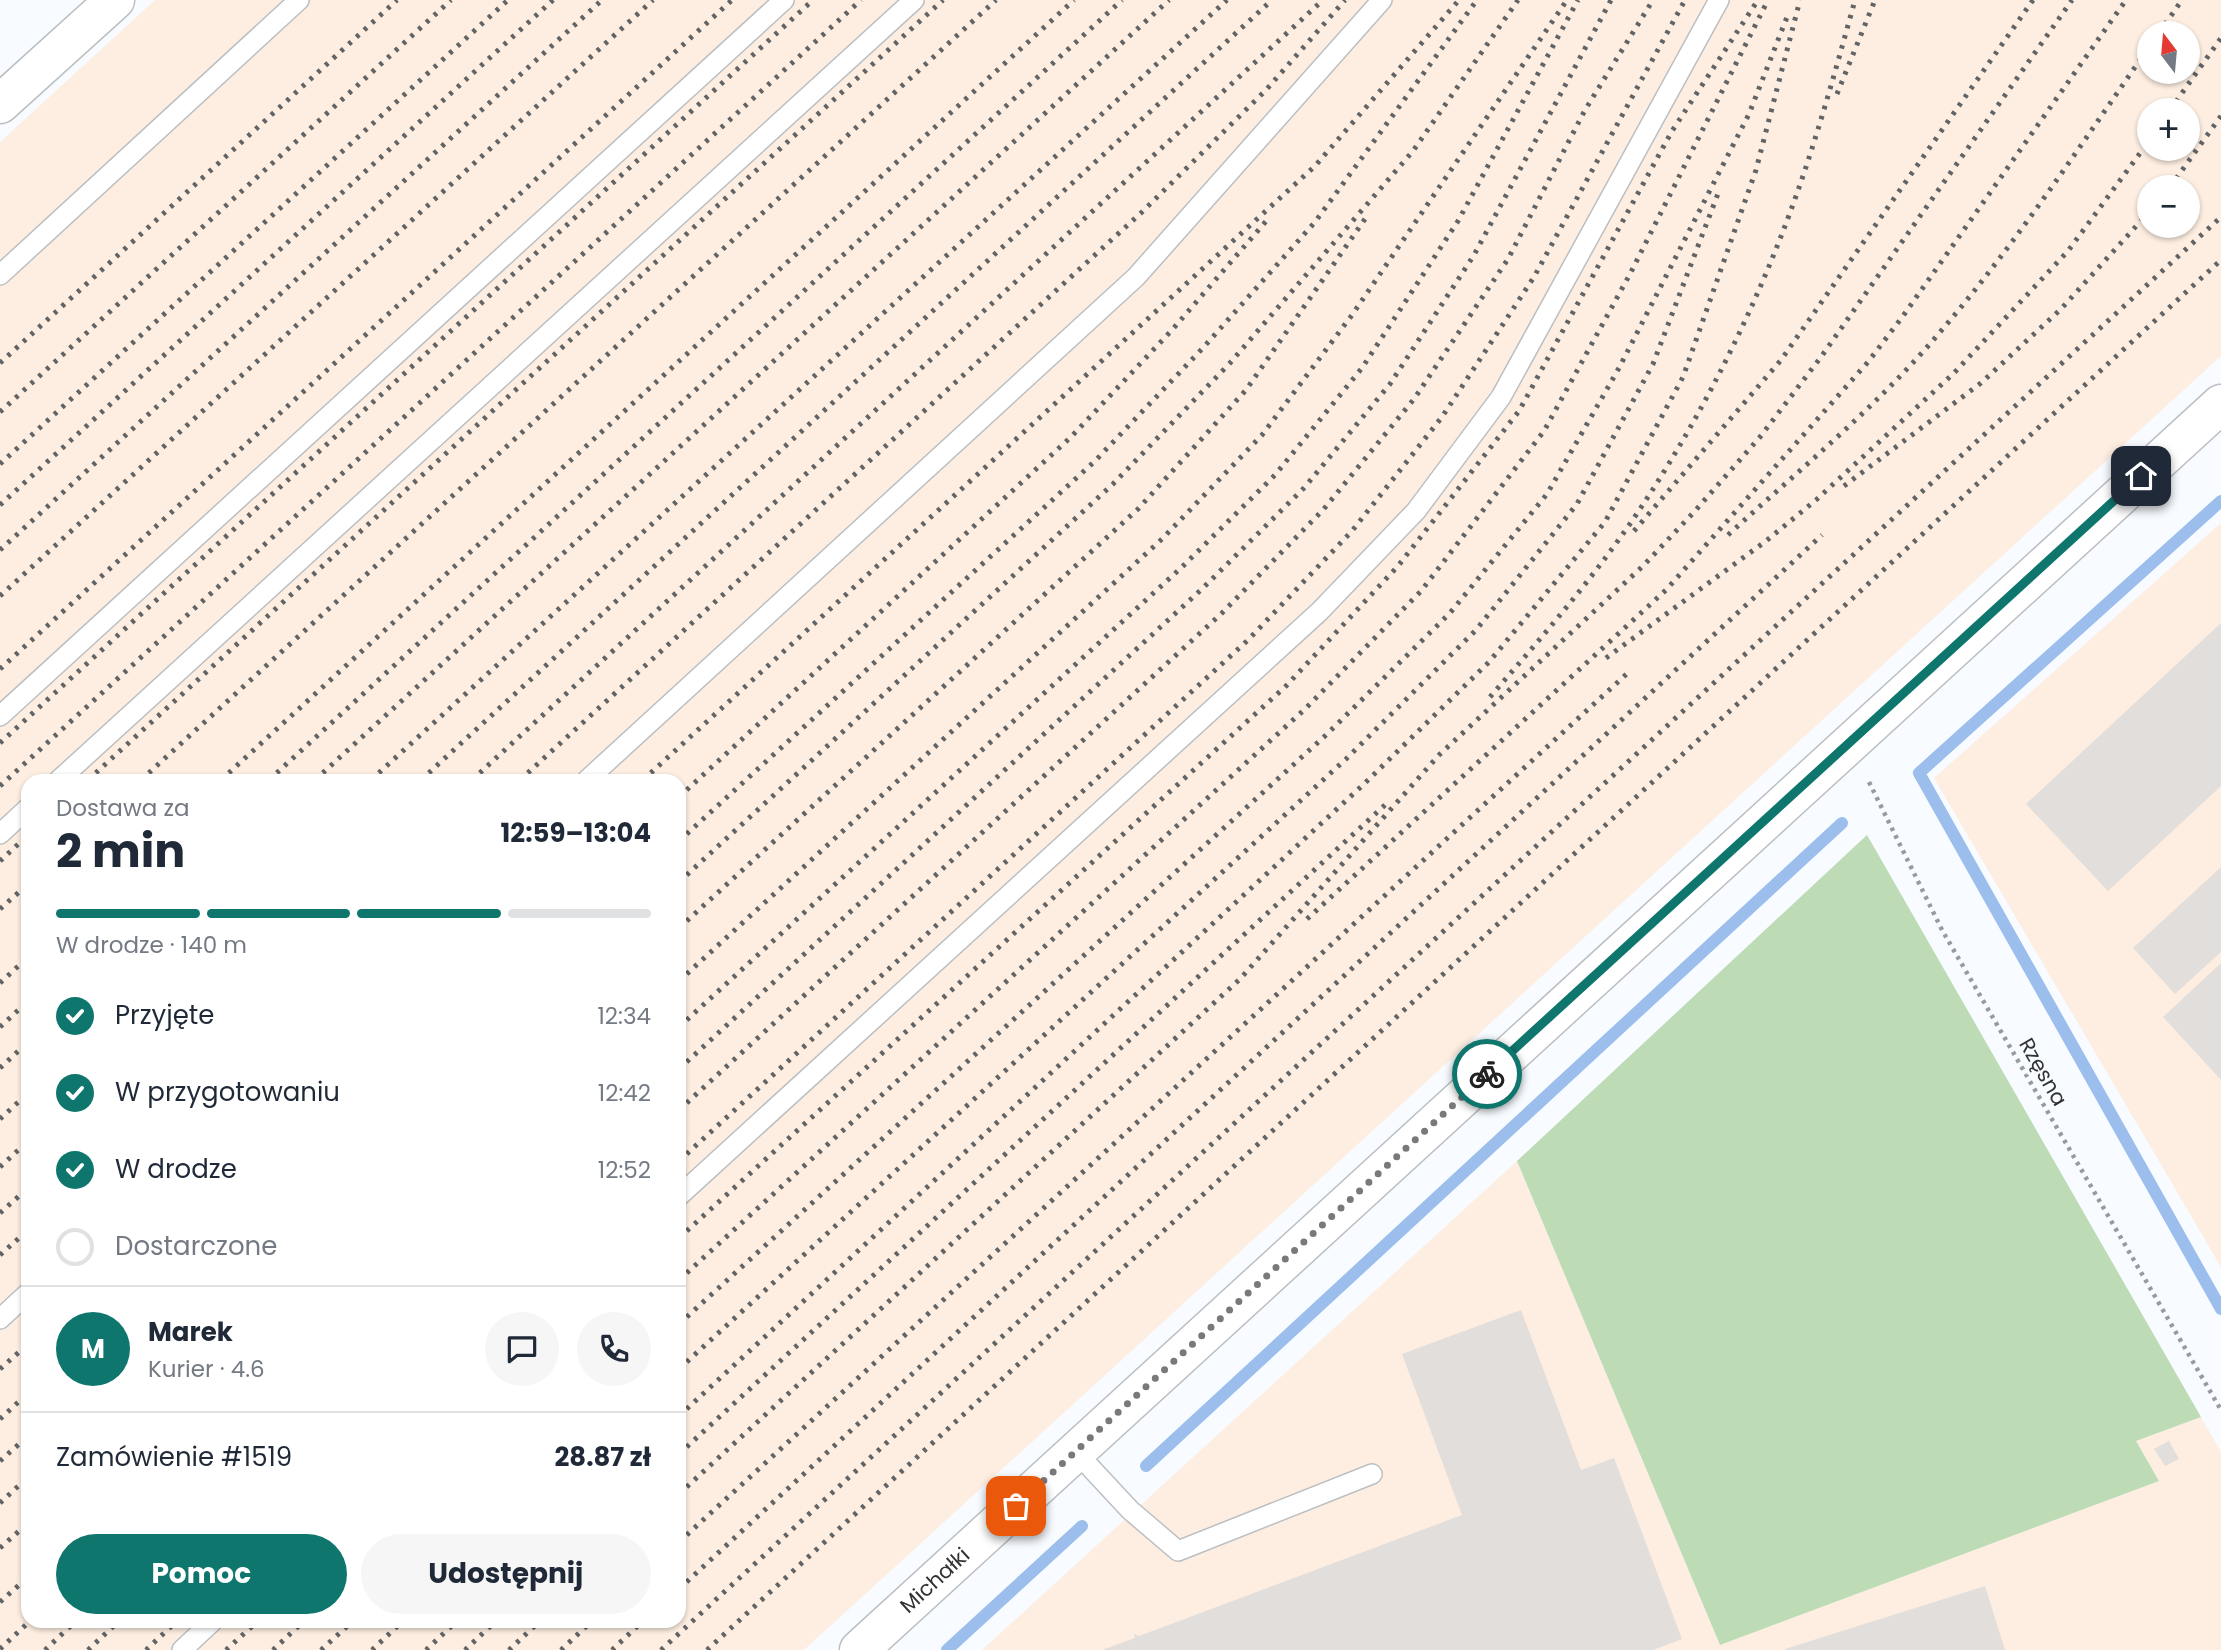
<!DOCTYPE html>
<html lang="pl">
<head>
<meta charset="utf-8">
<style>
	body { margin:0; font-family:Poppins,sans-serif; background:#f6f6f7; color:#1f2937; height:100vh; display:flex; flex-direction:column; font-size:26px; white-space:nowrap }
	* { box-sizing:border-box; margin:0 }
	p { font-size:23px; color:#747a83 }
	.icon { flex:none; width:38px; height:38px; fill:none; stroke:currentColor; stroke-width:2; stroke-linecap:round; stroke-linejoin:round }
	.map { position:relative; flex:1; overflow:hidden }
	.side { position:absolute; left:21px; top:774px; width:665px; height:854px; display:flex; flex-direction:column; background:#fff; border-radius:21px; box-shadow:0 2px 5px #0004 }
	.side>* { flex:none }
	.needle { width:46px; rotate:344deg }
	.controls { position:absolute; left:2137px; top:21px; display:grid; gap:14px }
	.controls a { display:grid; place-items:center; width:63px; height:63px; border-radius:50%; background:#fff; box-shadow:0 2px 5px #0004; font-size:35px }
	.pin { position:absolute; display:grid; place-items:center; width:60px; height:60px; color:#fff; margin:-30px; border-radius:14px; box-shadow:0 4px 10px #0006 }
	.courier { position:absolute; display:grid; place-items:center; width:70px; height:70px; margin:-35px; border:5px solid #0f766e; border-radius:50%; background:#fff; color:#222; box-shadow:0 2px 9px #0007 }
	.overview em { font-style:normal; font-weight:700 }
	.overview div { display:flex; flex-direction:column-reverse }
	.overview { display:flex; align-items:center; justify-content:space-between; height:119px; padding:0 35px }
	h1 { font-size:46px; font-weight:700; line-height:52px }
	.bar { display:grid; grid-template-columns:repeat(4,1fr); gap:10px 7px; align-content:center; height:84px; padding:0 35px }
	.bar i { height:9px; border-radius:5px; background:#e0e1e3 }
	.bar .on { background:#0f766e }
	.bar p { grid-column:span 4 }
	.line { display:flex; align-items:center; gap:18px; padding:0 35px; border-top:2px solid #e0e1e3 }
	.line div { flex:1 }
	.round { display:grid; place-items:center; flex:none; width:74px; height:74px; border-radius:37px; background:#f6f6f7 }
	ol { padding:0 35px; list-style:none }
	li { display:flex; align-items:center; gap:21px; height:77px }
	li p { margin-inline-start:auto }
	li .icon { padding:7px; border-radius:50%; background:#0f766e; color:#fff; stroke-width:4 }
	li:last-child { color:#747a83 }
	li i { width:38px; height:38px; border:4px solid #e0e1e3; border-radius:50% }
	.button { display:flex; gap:14px; margin-top:auto; padding:14px 35px }
	.button a { flex:1; height:80px; border-radius:42px; background:#0f766e; color:#fff; font-size:28px; font-weight:700; line-height:80px; text-align:center }
	.button a+a { background:#f6f6f7; color:#1f2937 }
	.map>svg:first-child { display:block }
	.industrial { fill:#fdeee1; fill-rule:evenodd }
	.green { fill:#bddbb5 }
	.lines { fill:none; stroke-linecap:round; stroke-linejoin:round }
	.stream { stroke:#9bbeec; stroke-width:12 }
	.building { fill:#e2dedb }
	.lane-casing { stroke:#bcbfc2; stroke-width:22 }
	.street-casing { stroke:#bcbfc2; stroke-width:41 }
	.secondary-casing { stroke:#bcbfc2; stroke-width:41 }
	.path { stroke:#989a9d; stroke-width:4.5; stroke-dasharray:3.5 5; stroke-linecap:butt }
	.lane { stroke:#fff; stroke-width:19 }
	.street { stroke:#fff; stroke-width:38 }
	.secondary { stroke:#fff; stroke-width:38 }
	.rail { stroke:#616365; stroke-width:5; stroke-dasharray:3.5 7; stroke-linecap:butt }
	.done { stroke:#77797b; stroke-width:7; stroke-dasharray:0 12.6 }
	.route { stroke:#0f766e; stroke-width:9 }
	.labels { text-anchor:middle; stroke-width:7; stroke-linejoin:round; paint-order:stroke }
	.street-label { font-size:21px; fill:#323334; stroke:#f8fbff }
</style>
</head>
<body>
<div class="map">
<svg width="2221" height="1650" viewBox="0 0 2221 1650">
	<rect width="100%" height="100%" fill="#f8fbff"/>
	<path class="industrial" d="M155,0h2066v356l-1417,1294h-804v-1508zM2149,33h39v39h-39zM2149,110h39v39h-39zM2149,187h39v39h-39zM28,780h651v840h-651z
		M2221,523v744l-287,-489z
		M1517,1161l203,484 439,-164 -23,-40 65,-24 20,35v198h-1239z"/>
	<path class="green" d="M1867,835l334,582 -65,24 23,40 -439,164 -203,-484z"/>
	<g class="lines">
		<path class="stream" d="M2221,501l-302,272 302,536
			M1146,1466l696,-643
			M947,1650l135,-124"/>
	</g>
	<path class="building" d="M2221,623v163l-113,105 -82,-87z
		M2221,867v85l-46,42 -42,-46z
		M2221,963v117l-58,-63z
		M1521,1310l60,160 33,-12 68,181 -29,11h-551l33,-12 -1,-4 5,2 323,-121 -60,-161z
		M2169,1441l10,18 -14,7 -11,-17z
		M1985,1586l20,64h-220v-1z"/>
	<g class="lines">
		<g class="lane-casing">
			<path id="lane" d="M0,275l299,-275
				M0,716l784,-716
				M59,780l855,-780
				M587,780l549,-503 246,-277
				M0,834l28,-26
				M679,1196l641,-585 96,-100 85,-114 218,-397
				M0,1319l28,-26
				M1076,1452l54,58 48,41 194,-77
				M182,1650l32,-30"/>
		</g>
		<g class="street-casing">
			<path id="street" d="M0,104l115,-104"/>
		</g>
		<g class="secondary-casing">
			<g id="secondary">
				<path id="s1" d="M859,1650l1362,-1246"/>
			</g>
		</g>
		<path class="path" d="M1869,782l73,148 279,480"/>
		<use href="#lane" class="lane"/>
		<use href="#street" class="street"/>
		<use href="#secondary" class="secondary"/>
		<path class="rail" d="M2159,33l23,-33
			M1837,94l38,-94
			M2170,110l51,-72
			M2170,187l51,-71
			M0,363l397,-363
			M0,412l451,-412
			M0,464l508,-464
			M1844,486l137,-103 80,-74 88,-97
			M0,505l553,-505
			M1634,531l147,-171 252,-360
			M1728,535c70,-64 145,-125 207,-197 79,-91 145,-192 214,-291
			M0,550l602,-550
			M0,596l653,-596
			M1606,658l160,-117 50,-41 138,-127 114,-122 81,-110
			M0,669l732,-669
			M1490,697c51,-59 102,-117 146,-182 70,-104 128,-223 168,-342 19,-57 35,-115 51,-173
			M0,743l813,-743
			M88,780l855,-780
			M141,780l855,-780
			M221,780l853,-780
			M269,780l853,-780
			M315,780l854,-780
			M371,780l856,-780
			M421,780l851,-780
			M472,780l851,-780
			M520,780l622,-568 124,-122 79,-90
			M643,780l672,-614 144,-166
			M0,786l861,-786
			M679,797l392,-360 101,-107 96,-111
			M679,841l416,-380 107,-112 113,-127 162,-222
			M0,861l28,-26
			M679,882l434,-398 117,-121 183,-212 105,-151
			M0,909l28,-25
			M1307,919l359,-329 202,-228 35,-46 223,-316
			M679,928l459,-419 108,-119 119,-171
			M679,981l483,-442 100,-104 90,-120 215,-315
			M0,983l28,-26
			M0,1027l28,-26
			M679,1027l503,-460 93,-92 87,-107 96,-147 120,-221
			M0,1068l28,-26
			M679,1069l524,-481 101,-100 86,-104 84,-129 137,-255
			M679,1110l543,-497 101,-103 91,-111 94,-140 77,-149 68,-110
			M0,1119l28,-26
			M679,1161l569,-521 104,-109 90,-114 92,-140 151,-277
			M0,1167l28,-26
			M0,1213l28,-25
			M679,1238l607,-552 112,-120 121,-155 153,-280 86,-131
			M0,1255l28,-25
			M679,1280l626,-571 116,-118 123,-160 86,-157 138,-274
			M679,1324l647,-589 124,-122 97,-119 72,-126 130,-254 40,-102
			M0,1369l28,-25
			M679,1369l667,-610 130,-129 101,-126 76,-140 66,-173
			M679,1416l685,-632 125,-122 116,-140 78,-145 73,-207 44,-170
			M0,1419l28,-26
			M679,1454l706,-649
			M0,1461l28,-25
			M679,1494l561,-515 199,-224 204,-189 51,-54 66,-75 61,-80 251,-357
			M0,1503l28,-26
			M679,1542l952,-872
			M0,1548l28,-25
			M679,1589l1143,-1054
			M0,1602l28,-25
			M0,1649l31,-29
			M45,1650l32,-30
			M88,1650l32,-30
			M146,1650l32,-30
			M226,1650l33,-30
			M273,1650l32,-30
			M321,1650l33,-30
			M372,1650l32,-30
			M426,1650l32,-30
			M465,1650l32,-30
			M509,1650l32,-30
			M561,1650l32,-30
			M612,1650l32,-30
			M661,1650l1560,-1433
			M707,1650l1514,-1390"/>
	</g>
	<g class="lines">
		<path class="done" d="M1016,1506l471,-432"/>
		<path class="route" d="M1487,1074l654,-598"/>
	</g>
	<g class="labels">
		<g class="street-label">
			<text transform="translate(2043 1072) rotate(60)" y="7">Rzęsna</text>
			<text dy="7" stroke="none"><textPath href="#s1" startOffset="103">Michałki</textPath></text>
		</g>
	</g>
</svg>
<div class="controls">
<a><svg class="needle" viewBox="-14 -14 28 28"><path d="M0-13l5 13h-10z" fill="#e53935"/><path d="M0 13l5-13h-10z" fill="#747a83"/></svg></a>
<a>+</a>
<a>−</a>
</div>
<div class="pin" style="left:1016px;top:1506px;background:#ea580c"><svg class="icon" aria-label="bag" viewBox="0 0 24 24"><path d="M5 8h14l-1 12H6zM9 8a3 3 0 0 1 6 0"/></svg></div>
<div class="pin" style="left:2141px;top:476px;background:#1f2937"><svg class="icon" aria-label="home" viewBox="0 0 24 24"><path d="M3 11l9-7 9 7M6 9v11h12V9"/></svg></div>
<div class="courier" style="left:1487px;top:1074px"><svg class="icon" aria-label="bike" viewBox="0 0 24 24"><circle cx="6" cy="16" r="4"/><circle cx="18" cy="16" r="4"/><path d="M6 16l4-8h5l3 8M10 8l3 8H6M13 5h3"/></svg></div>
<section class="side">
<div class="overview"><div><h1>2 min</h1><p>Dostawa za</p></div><em>12:59–13:04</em></div>
<div class="bar"><i class="on"></i><i class="on"></i><i class="on"></i><i></i><p>W drodze · 140 m</p></div>
<ol>
<li><svg class="icon" aria-label="check" viewBox="0 0 24 24"><path d="M5 12l5 5 9-10"/></svg>Przyjęte<p>12:34</p></li>
<li><svg class="icon" aria-label="check" viewBox="0 0 24 24"><path d="M5 12l5 5 9-10"/></svg>W przygotowaniu<p>12:42</p></li>
<li><svg class="icon" aria-label="check" viewBox="0 0 24 24"><path d="M5 12l5 5 9-10"/></svg>W drodze<p>12:52</p></li>
<li><i></i>Dostarczone</li>
</ol>
<div class="line" style="height:126px"><b class="round" style="background:#0f766e;color:#fff">M</b><div><b>Marek</b><p>Kurier · 4.6</p></div><a class="round"><svg class="icon" aria-label="chat" viewBox="0 0 24 24"><path d="M4 5h16v11H9l-5 4z"/></svg></a><a class="round"><svg class="icon" aria-label="phone" viewBox="0 0 24 24"><path d="M5 4h4l2 5-3 2q2 4 5 5l2-3 5 2v4C11 20 4 13 5 4z"/></svg></a></div>
<div class="line" style="height:91px"><div>Zamówienie #1519</div><b>28.87 zł</b></div>
<div class="button"><a>Pomoc</a><a>Udostępnij</a></div>
</section>
</div>
</body>
</html>
